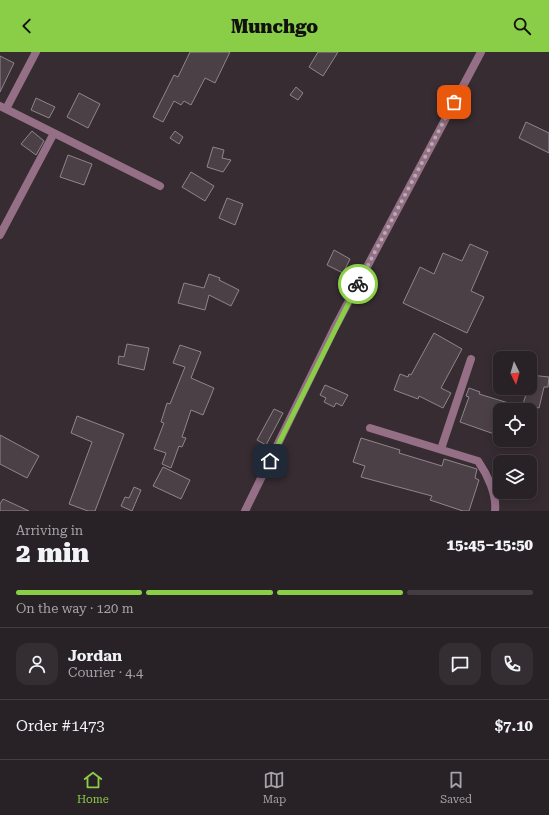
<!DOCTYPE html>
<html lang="en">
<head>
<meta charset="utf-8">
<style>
	body { margin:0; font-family:"Roboto Serif",serif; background:#342e32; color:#f1f3f6; height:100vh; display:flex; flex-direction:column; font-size:15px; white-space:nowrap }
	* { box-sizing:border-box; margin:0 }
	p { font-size:13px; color:#a5a3a7 }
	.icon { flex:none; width:22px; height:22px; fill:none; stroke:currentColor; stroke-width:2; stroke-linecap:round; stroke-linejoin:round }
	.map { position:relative; height:459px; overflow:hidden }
	.details { display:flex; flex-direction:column; background:#282126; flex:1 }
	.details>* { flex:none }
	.needle { width:26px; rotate:175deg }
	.fabs { position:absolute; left:493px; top:299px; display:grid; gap:8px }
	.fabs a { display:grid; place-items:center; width:44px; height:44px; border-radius:8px; background:#282126; box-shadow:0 2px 10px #0003,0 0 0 1px #443e43; font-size:20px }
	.pin { position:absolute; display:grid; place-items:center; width:34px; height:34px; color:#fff; margin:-17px; border-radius:8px; box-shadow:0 2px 6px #0006 }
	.courier { position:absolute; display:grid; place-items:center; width:40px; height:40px; margin:-20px; border:3px solid #8ace47; border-radius:50%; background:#fff; color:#222; box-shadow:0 1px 5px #0007 }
	.summary em { font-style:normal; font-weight:800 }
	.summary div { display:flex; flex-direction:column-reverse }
	.summary { display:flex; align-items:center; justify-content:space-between; height:68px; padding:0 16px }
	h1 { font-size:26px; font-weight:800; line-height:30px }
	.bar { display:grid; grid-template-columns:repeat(4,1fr); gap:6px 4px; align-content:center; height:48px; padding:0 16px }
	.bar i { height:5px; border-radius:3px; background:#443e43 }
	.bar .current { background:#8ace47 }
	.bar p { grid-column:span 4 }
	.line { display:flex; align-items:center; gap:10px; padding:0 16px; border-top:1px solid #443e43 }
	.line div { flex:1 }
	.round { display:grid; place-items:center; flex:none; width:42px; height:42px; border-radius:12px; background:#342e32 }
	header { display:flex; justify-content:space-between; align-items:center; height:52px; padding:0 16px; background:#8ace47; color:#111; font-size:18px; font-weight:800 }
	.tab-bar { display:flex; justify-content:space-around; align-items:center; height:56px; border-top:1px solid #443e43; background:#282126; font-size:11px; color:#a5a3a7 }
	.tab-bar a { display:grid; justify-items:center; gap:2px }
	.tab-bar .current { color:#8ace47 }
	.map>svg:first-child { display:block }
	.building { fill:#4b4046; stroke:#91858c }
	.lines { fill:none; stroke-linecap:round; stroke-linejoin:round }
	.street { stroke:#956f86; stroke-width:8 }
	.done { stroke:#b4acb1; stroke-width:4; stroke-dasharray:0 7.2 }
	.route { stroke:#8ace47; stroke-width:5 }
</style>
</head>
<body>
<header><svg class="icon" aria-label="back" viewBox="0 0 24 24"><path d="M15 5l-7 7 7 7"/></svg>Munchgo<svg class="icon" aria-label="search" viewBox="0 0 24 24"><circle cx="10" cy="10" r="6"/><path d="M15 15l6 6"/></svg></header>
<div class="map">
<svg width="549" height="459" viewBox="0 0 549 459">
	<rect width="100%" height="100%" fill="#362c32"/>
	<path class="building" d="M190,0h40l-15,31 -10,-5 -14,27 -7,-4 -3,4 -7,-4 -11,21 -10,-5 21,-42 4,2z
		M318,0h20l-15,24 -14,-9z
		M0,4l14,7 -14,29z
		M296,35l7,6 -5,7 -8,-5z
		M79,41l21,11 -12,24 -21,-11z
		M36,46l19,9 -6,11 -18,-8z
		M526,70l23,11v20l-30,-15z
		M32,79l12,10 -8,14 -15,-11z
		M175,79l8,6 -4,7 -9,-6z
		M213,95l11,3 -2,8 9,2 -8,12 -16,-5z
		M68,103l24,9 -8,21 -24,-8z
		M191,120l23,14 -9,15 -23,-14z
		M227,146l16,6 -8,21 -16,-7z
		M470,192l18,8 -17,39 13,6 -17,36 -64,-30 17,-36 14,7 9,-21 19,8z
		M334,198l16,9 -7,14 -16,-8z
		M209,222l11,4 -1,2 20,10 -8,16 -22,-11 -4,15 -27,-7 6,-20 20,5z
		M434,281l28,16 -21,39 10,5 -8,15 -24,-12 -1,3 -24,-9 6,-16 8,3 1,-3 2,1z
		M127,292l22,4 -5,22 -26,-6 1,-8 5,1z
		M180,293l21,7 -10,26 23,10 -11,27 -12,-5 -9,27 4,1 -4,9 -3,-1 -8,22 -9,-4 4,-11 -12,-4 10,-26 -3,-1 6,-19 3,1 15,-37 -12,-4z
		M530,323l19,2 -1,10h-4l-5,21 -16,-4 5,-16h2z
		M325,333l23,10 -6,11 -6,-3 -2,4 -10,-5 2,-4 -6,-3z
		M469,336l11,4 -1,2 46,14v2h-25v26l-40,-14 9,-25 -3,-1z
		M274,357l9,4 -17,32 -9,-5z
		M77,364l47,18 -29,77h-7l-19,-7 23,-62 -21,-9z
		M0,383l39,21 -12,22 -27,-14z
		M361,386l39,12 -1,3 43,13 2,-7 33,10 -2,9 4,2 -10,31h-6l-33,-11 2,-4 -71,-19 4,-11 -12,-4z
		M163,415l27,13 -9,19 -28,-13z
		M134,435l7,3 -9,21 -11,-5 4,-9 4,1z
		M3,447l26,12h-29v-7z"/>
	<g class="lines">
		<path class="street" d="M0,54l160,80
			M6,57l30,-57
			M0,183l54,-102
			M370,376l108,33c9,13 19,33 17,50
			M441,397l30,-90
			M245,459l89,-182 147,-277"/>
	</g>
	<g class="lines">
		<path class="done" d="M358,232l96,-182"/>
		<path class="route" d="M270,409l88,-177"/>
	</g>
</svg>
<div class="fabs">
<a><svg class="needle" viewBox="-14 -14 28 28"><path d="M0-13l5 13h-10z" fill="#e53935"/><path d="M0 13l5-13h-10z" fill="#a5a3a7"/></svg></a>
<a><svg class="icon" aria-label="locate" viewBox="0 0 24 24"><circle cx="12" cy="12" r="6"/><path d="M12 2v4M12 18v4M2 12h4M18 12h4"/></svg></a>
<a><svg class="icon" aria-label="layers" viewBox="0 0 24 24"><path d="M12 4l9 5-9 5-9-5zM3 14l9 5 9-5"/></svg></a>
</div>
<div class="pin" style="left:454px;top:50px;background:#ea580c"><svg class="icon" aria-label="bag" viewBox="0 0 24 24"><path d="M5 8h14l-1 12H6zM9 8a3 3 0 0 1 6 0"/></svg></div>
<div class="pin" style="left:270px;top:409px;background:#1f2937"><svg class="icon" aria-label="home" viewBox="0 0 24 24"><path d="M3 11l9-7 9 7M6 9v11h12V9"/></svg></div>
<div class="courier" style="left:358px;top:232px"><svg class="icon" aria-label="bike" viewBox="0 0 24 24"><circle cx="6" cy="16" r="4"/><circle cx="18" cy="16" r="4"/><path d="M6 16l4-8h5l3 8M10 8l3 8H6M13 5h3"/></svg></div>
</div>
<section class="details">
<div class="summary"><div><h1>2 min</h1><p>Arriving in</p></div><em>15:45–15:50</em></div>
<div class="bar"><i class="current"></i><i class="current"></i><i class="current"></i><i></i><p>On the way · 120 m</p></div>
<div class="line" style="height:72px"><a class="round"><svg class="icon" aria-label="person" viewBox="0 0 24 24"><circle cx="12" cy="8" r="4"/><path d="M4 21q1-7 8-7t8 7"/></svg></a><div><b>Jordan</b><p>Courier · 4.4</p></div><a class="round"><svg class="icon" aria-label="chat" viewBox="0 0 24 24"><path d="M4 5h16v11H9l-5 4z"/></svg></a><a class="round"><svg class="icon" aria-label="phone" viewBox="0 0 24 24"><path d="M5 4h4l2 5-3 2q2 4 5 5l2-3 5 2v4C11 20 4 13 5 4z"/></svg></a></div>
<div class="line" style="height:52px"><div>Order #1473</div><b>$7.10</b></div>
</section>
<nav class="tab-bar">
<a class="current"><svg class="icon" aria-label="home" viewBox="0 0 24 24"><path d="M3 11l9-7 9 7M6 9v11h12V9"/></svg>Home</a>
<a><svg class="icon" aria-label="map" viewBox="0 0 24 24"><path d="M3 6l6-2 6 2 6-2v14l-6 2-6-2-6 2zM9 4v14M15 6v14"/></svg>Map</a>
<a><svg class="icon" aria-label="saved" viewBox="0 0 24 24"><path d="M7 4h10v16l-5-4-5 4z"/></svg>Saved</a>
</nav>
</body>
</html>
